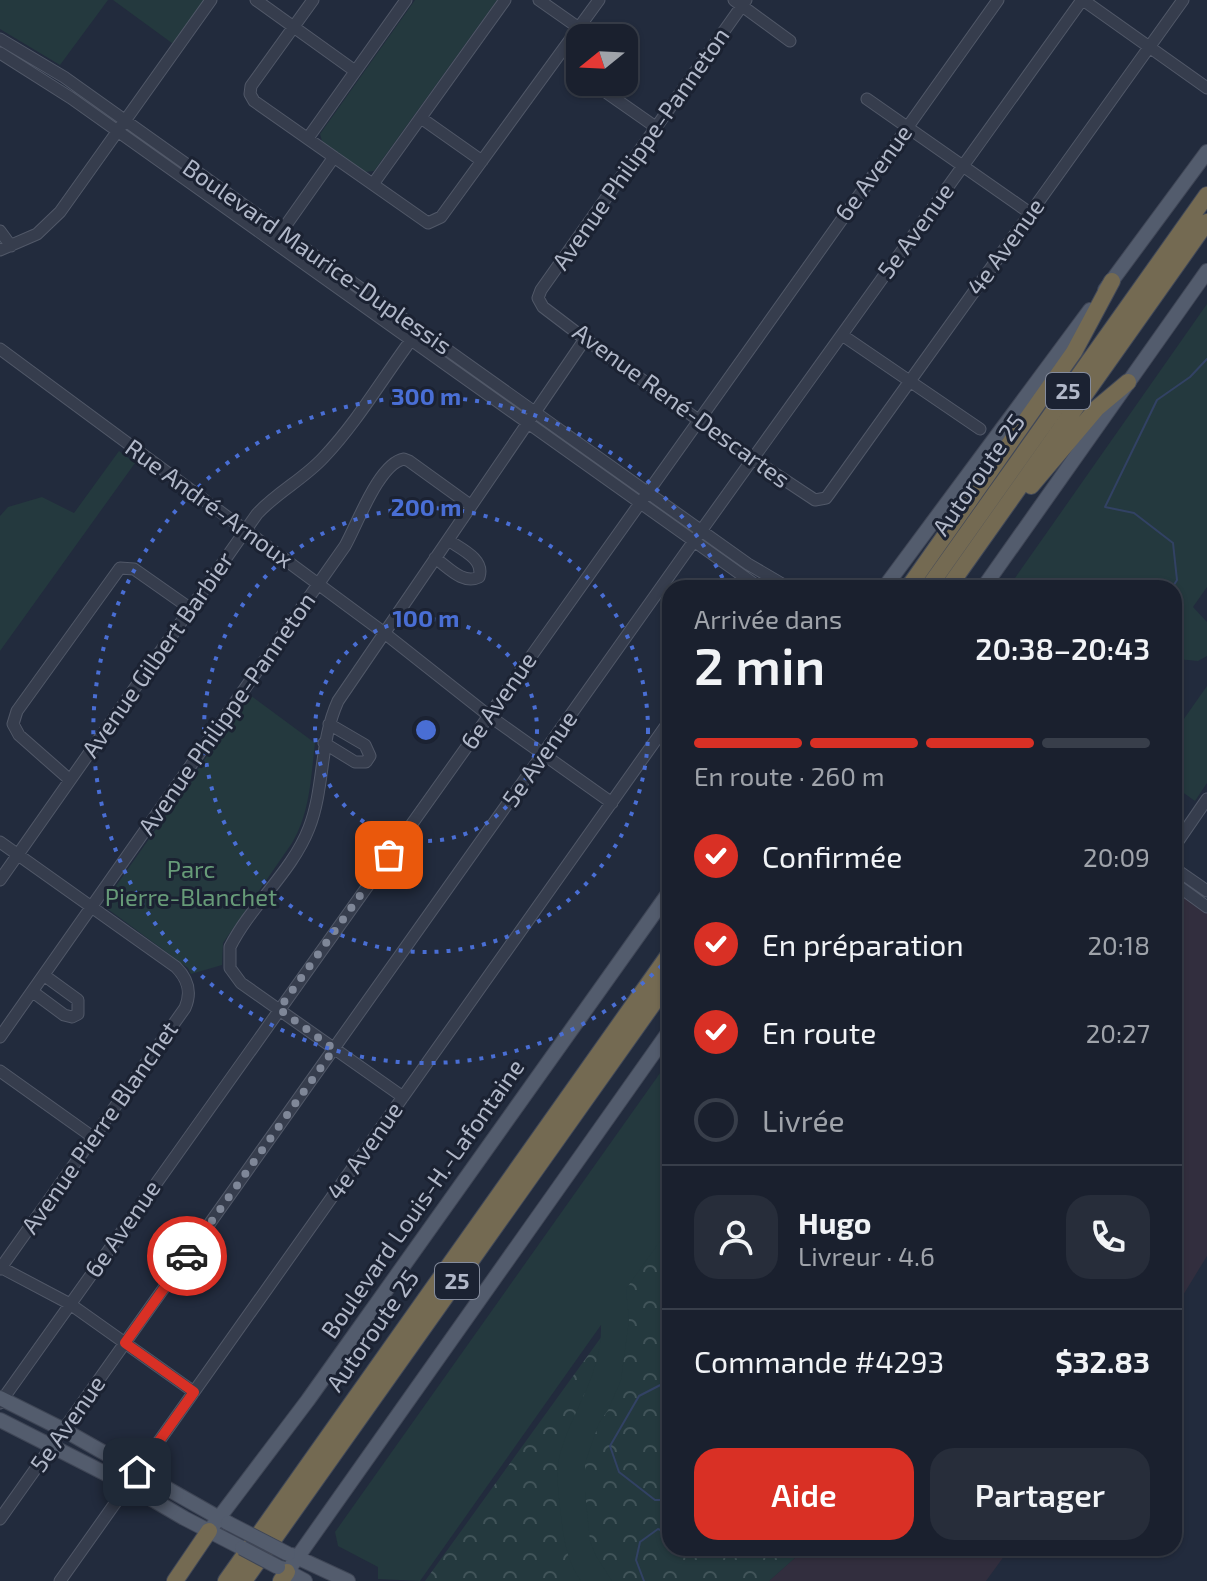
<!DOCTYPE html>
<html lang="fr">
<head>
<meta charset="utf-8">
<style>
	body { margin:0; font-family:"Exo 2",sans-serif; background:#272d3a; color:#f1f3f6; height:100vh; display:flex; flex-direction:column; font-size:30px; white-space:nowrap }
	* { box-sizing:border-box; margin:0 }
	p { font-size:26px; color:#9fa3aa }
	.icon { flex:none; width:44px; height:44px; fill:none; stroke:currentColor; stroke-width:2; stroke-linecap:round; stroke-linejoin:round }
	.map { position:relative; flex:1; overflow:hidden }
	.side { position:absolute; left:662px; top:580px; width:520px; height:976px; display:flex; flex-direction:column; background:#1a202e; border-radius:24px; box-shadow:0 2px 6px #0004,0 0 0 2px #383e4a }
	.side>* { flex:none }
	.needle { width:52px; rotate:252deg }
	.buttons { position:absolute; left:566px; top:24px; display:grid; gap:16px }
	.buttons a { display:grid; place-items:center; width:72px; height:72px; border-radius:16px; background:#1a202e; box-shadow:0 2px 6px #0004,0 0 0 2px #383e4a; font-size:40px }
	.pin { position:absolute; display:grid; place-items:center; width:68px; height:68px; color:#fff; margin:-34px; border-radius:16px; box-shadow:0 4px 12px #0006 }
	.courier { position:absolute; display:grid; place-items:center; width:80px; height:80px; margin:-40px; border:6px solid #d93025; border-radius:50%; background:#fff; color:#222; box-shadow:0 2px 10px #0007 }
	.head em { font-style:normal; font-weight:600 }
	.head div { display:flex; flex-direction:column-reverse }
	.head { display:flex; align-items:center; justify-content:space-between; height:136px; padding:0 32px }
	h1 { font-size:52px; font-weight:600; line-height:60px }
	.bar { display:grid; grid-template-columns:repeat(4,1fr); gap:12px 8px; align-content:center; height:96px; padding:0 32px }
	.bar i { height:10px; border-radius:6px; background:#383e4a }
	.bar .active { background:#d93025 }
	.bar p { grid-column:span 4 }
	.line { display:flex; align-items:center; gap:20px; padding:0 32px; border-top:2px solid #383e4a }
	.line div { flex:1 }
	.round { display:grid; place-items:center; flex:none; width:84px; height:84px; border-radius:24px; background:#272d3a }
	ol { padding:0 32px; list-style:none }
	li { display:flex; align-items:center; gap:24px; height:88px }
	li p { margin-inline-start:auto }
	li .icon { padding:8px; border-radius:50%; background:#d93025; color:#fff; stroke-width:4 }
	li:last-child { color:#9fa3aa }
	li i { width:44px; height:44px; border:4px solid #383e4a; border-radius:50% }
	.primary-button { display:flex; gap:16px; margin-top:auto; padding:16px 32px }
	.primary-button a { flex:1; height:92px; border-radius:24px; background:#d93025; color:#fff; font-size:32px; font-weight:600; line-height:92px; text-align:center }
	.primary-button a+a { background:#272d3a; color:#f1f3f6 }
	.map>svg:first-child { display:block }
	.medical { fill:#322e3e }
	.forest { fill:url(#forest-crowns) }
	.park { fill:#24393e }
	.lines { fill:none; stroke-linecap:round; stroke-linejoin:round }
	.stream { stroke:#324264; stroke-width:2 }
	.minor-casing { stroke:#515868; stroke-width:13 }
	.major-casing { stroke:#3f4656; stroke-width:16 }
	.highway-casing { stroke:#414858; stroke-width:18 }
	.minor { stroke:#363d4d; stroke-width:11 }
	.major { stroke:#535c6d; stroke-width:14 }
	.highway { stroke:#746a52; stroke-width:16 }
	.major-bridge-casing { stroke:#3f4656; stroke-width:16; stroke-linecap:butt }
	.major-bridge { stroke:#535c6d; stroke-width:14 }
	.done { stroke:#7f8798; stroke-width:8; stroke-dasharray:0 14.4 }
	.route { stroke:#d93025; stroke-width:10 }
	.ring { fill:none; stroke:#496ed4; stroke-width:4; stroke-dasharray:4 8 }
	.labels { text-anchor:middle; stroke-width:6; stroke-linejoin:round; paint-order:stroke }
	.shield { fill:#1b2232; stroke:#848b9c; stroke-width:2 }
	.shield-label { font-size:22px; font-weight:bold; fill:#b1b8c9 }
	.street-label { font-size:24px; fill:#b1b8c9; stroke:#1b2232 }
	.park-label { font-size:24px; fill:#679b78; stroke:#1b2232 }
	.centre { fill:#496ed4; stroke:#1b2232; stroke-width:4 }
	.ring-label { font-size:24px; text-anchor:middle; font-weight:bold; fill:#496ed4; stroke:#1b2232; stroke-width:6; stroke-linejoin:round; paint-order:stroke }
</style>
</head>
<body>
<div class="map">
<svg width="1207" height="1581" viewBox="0 0 1207 1581">
	<defs>
		<pattern id="forest-crowns" width="20" height="18" patternUnits="userSpaceOnUse" patternTransform="scale(2)"><rect width="20" height="18" fill="#24393e"/><path d="M2 6a3 3 0 1 1 6 0M12 15a3 3 0 1 1 6 0" fill="none" stroke="#415459"/></pattern>
	</defs>
	<rect width="100%" height="100%" fill="#222b3d"/>
	<path class="medical" d="M1174,883l33,24v349l-33,54z
		M806,1548h204l-24,33h-217z"/>
	<path class="forest" d="M670,1130v418h136l-37,33h-344l177,-245 -5,-99z"/>
	<path class="park" d="M0,0h108l-48,65 -60,-36z
		M113,0h95l-32,46z
		M415,0h82l-123,171 -9,1 -43,-31 -2,-7z
		M1207,304v283l-14,20 14,15v34l-9,5 -21,-2 -3,22v-93h-166z
		M119,451l16,12 -135,188v-135l8,-9 34,-10 32,16z
		M1207,686v97l-12,18 -21,-15v-53z
		M250,695l65,48c-4,34 -5,70 -23,100l-69,100 -1,22 -31,9 -3,-6 -83,-61 -1,-4z
		M670,1059v168l-44,62 3,31 -8,60 -13,30 -9,13 -14,40v29l5,49 6,15 16,25h-31c-14,-20 -17,-40 -20,-65 -2,-19 -6,-42 -1,-62 13,-46 42,-79 41,-129l-181,256 -42,-2v-12l-40,-21 -3,-14z"/>
	<g class="lines">
		<path class="stream" d="M1172,588l5,-8 -4,-37 -39,-30 -29,-6 52,-107 33,-23 17,-18
			M670,1380l-31,16 -29,50 9,26 36,28h15
			M644,1581l-8,-21 4,-18 18,-13 12,5"/>
		<g class="minor-casing">
			<path id="minor" d="M256,0l99,71
				M313,0l-62,86 -1,8 4,7 174,122 13,-6 158,-217
				M539,0l40,28
				M734,0l56,41
				M746,0l-205,290 -3,8 5,9 42,32 168,120 62,41 11,-2 3,-4 354,-494
				M1083,0l124,88
				M0,39l64,38 684,487 41,24
				M0,53l71,45 689,490
				M607,93l50,35
				M867,99l163,114
				M421,118l61,43
				M308,138l98,-138
				M373,184l132,-184
				M0,231l11,15
				M279,235l55,-78
				M0,250l37,-16 23,-22 151,-212
				M842,335l138,94
				M0,349l383,283 105,83 124,88
				M435,558c13,9 28,27 44,19 6,-18 -18,-28 -31,-37
				M324,743l31,19h11l4,-6 -5,-11 -36,-21
				M70,780l-51,-45 -6,-11 4,-13 103,-143 14,1 57,40
				M0,842l176,125c12,12 16,25 9,41l-185,261
				M1174,847l33,-48
				M1174,868l33,23
				M0,880l257,-366c20,-22 47,-35 67,-57 34,-36 60,-81 90,-121
				M1174,883l33,24
				M33,992l31,23 8,2 6,-3v-14l-33,-24
				M0,1037l345,-491c12,-21 34,-83 59,-87l5,2 61,44
				M0,1071l94,67
				M403,1097l-162,-114 -11,-15v-21c21,-42 62,-75 79,-119 16,-41 10,-85 29,-127l247,-362
				M0,1267l70,37 124,88
				M0,1403l998,-1403
				M0,1519l706,-995 376,-524
				M60,1581l610,-861"/>
		</g>
		<g class="major-casing">
			<path id="major" d="M1105,290l102,-138
				M884,588l206,-278
				M983,588l224,-317
				M0,1398l64,32 164,93
				M0,1420l128,65 56,33 58,30
				M209,1531l99,-131 362,-509
				M292,1555l56,26
				M281,1568l24,13
				M287,1572l383,-542"/>
		</g>
		<g class="highway-casing">
			<path id="highway" d="M1031,486l66,-78 31,-26
				M908,588l166,-236 38,-71
				M928,588l279,-393
				M948,588l259,-366
				M175,1581l34,-50
				M226,1581l444,-628
				M244,1581l426,-601
				M281,1581l6,-9"/>
		</g>
		<use href="#minor" class="minor"/>
		<use href="#major" class="major"/>
		<use href="#highway" class="highway"/>
		<g class="major-bridge-casing">
			<path id="major-bridge" d="M228,1523l60,31
				M242,1548l36,19"/>
		</g>
		<use href="#major-bridge" class="major-bridge"/>
	</g>
	<g class="lines">
		<path class="done" d="M187,1256l147,-207 -55,-40 110,-154"/>
		<path class="route" d="M137,1472l57,-80 -69,-49 62,-87"/>
	</g>
	<g class="ring">
		<circle cx="426" cy="730" r="111"/>
		<circle cx="426" cy="730" r="222"/>
		<path d="M670 957A333 333 0 1 1 727 587"/>
	</g>
	<g class="labels">
		<g class="shield">
			<rect x="1046" y="373" width="44" height="36" rx="6"/>
			<rect x="435" y="1263" width="44" height="36" rx="6"/>
		</g>
		<g class="shield-label">
			<text x="1068" y="399">25</text>
			<text x="457" y="1289">25</text>
		</g>
		<g class="street-label">
			<text transform="translate(641 149) rotate(-55)" y="8">Avenue Philippe-Panneton</text>
			<text transform="translate(874 173) rotate(-54)" y="8">6e Avenue</text>
			<text transform="translate(916 231) rotate(-54)" y="8">5e Avenue</text>
			<text transform="translate(1006 247) rotate(-54)" y="8">4e Avenue</text>
			<text transform="translate(317 257) rotate(35)" y="8">Boulevard Maurice-Duplessis</text>
			<text transform="translate(681 406) rotate(36)" y="8">Avenue René-Descartes</text>
			<text transform="translate(979 475) rotate(-55)" y="8">Autoroute 25</text>
			<text transform="translate(209 504) rotate(36)" y="8">Rue André-Arnoux</text>
			<text transform="translate(158 655) rotate(-55)" y="8">Avenue Gilbert Barbier</text>
			<text transform="translate(499 701) rotate(-55)" y="8">6e Avenue</text>
			<text transform="translate(227 714) rotate(-55)" y="8">Avenue Philippe-Panneton</text>
			<text transform="translate(540 759) rotate(-55)" y="8">5e Avenue</text>
			<text transform="translate(100 1128) rotate(-55)" y="8">Avenue Pierre Blanchet</text>
			<text transform="translate(365 1151) rotate(-55)" y="8">4e Avenue</text>
			<text transform="translate(423 1199) rotate(-55)" y="8">Boulevard Louis-H.-Lafontaine</text>
			<text transform="translate(123 1229) rotate(-55)" y="8">6e Avenue</text>
			<text transform="translate(373 1331) rotate(-55)" y="8">Autoroute 25</text>
			<text transform="translate(68 1424) rotate(-55)" y="8">5e Avenue</text>
		</g>
		<g class="park-label">
			<text x="191" y="878">Parc<tspan x="191" dy="28">Pierre-Blanchet</tspan></text>
		</g>
	</g>
	<circle cx="426" cy="730" r="12" class="centre"/>
	<g class="ring-label">
		<text x="426" y="405">300 m</text>
		<text x="426" y="516">200 m</text>
		<text x="426" y="627">100 m</text>
	</g>
</svg>
<div class="buttons">
<a><svg class="needle" viewBox="-14 -14 28 28"><path d="M0-13l5 13h-10z" fill="#e53935"/><path d="M0 13l5-13h-10z" fill="#9fa3aa"/></svg></a>
</div>
<div class="pin" style="left:389px;top:855px;background:#ea580c"><svg class="icon" aria-label="bag" viewBox="0 0 24 24"><path d="M5 8h14l-1 12H6zM9 8a3 3 0 0 1 6 0"/></svg></div>
<div class="pin" style="left:137px;top:1472px;background:#1f2937"><svg class="icon" aria-label="home" viewBox="0 0 24 24"><path d="M3 11l9-7 9 7M6 9v11h12V9"/></svg></div>
<div class="courier" style="left:187px;top:1256px"><svg class="icon" aria-label="car" viewBox="0 0 24 24"><path d="M5 17H2v-5l4-1 3-4h7l3 4 3 1v5h-3M9 17h6M6 11h13"/><circle cx="7" cy="17" r="2"/><circle cx="17" cy="17" r="2"/></svg></div>
<section class="side">
<div class="head"><div><h1>2 min</h1><p>Arrivée dans</p></div><em>20:38–20:43</em></div>
<div class="bar"><i class="active"></i><i class="active"></i><i class="active"></i><i></i><p>En route · 260 m</p></div>
<ol>
<li><svg class="icon" aria-label="check" viewBox="0 0 24 24"><path d="M5 12l5 5 9-10"/></svg>Confirmée<p>20:09</p></li>
<li><svg class="icon" aria-label="check" viewBox="0 0 24 24"><path d="M5 12l5 5 9-10"/></svg>En préparation<p>20:18</p></li>
<li><svg class="icon" aria-label="check" viewBox="0 0 24 24"><path d="M5 12l5 5 9-10"/></svg>En route<p>20:27</p></li>
<li><i></i>Livrée</li>
</ol>
<div class="line" style="height:144px"><a class="round"><svg class="icon" aria-label="person" viewBox="0 0 24 24"><circle cx="12" cy="8" r="4"/><path d="M4 21q1-7 8-7t8 7"/></svg></a><div><b>Hugo</b><p>Livreur · 4.6</p></div><a class="round"><svg class="icon" aria-label="phone" viewBox="0 0 24 24"><path d="M5 4h4l2 5-3 2q2 4 5 5l2-3 5 2v4C11 20 4 13 5 4z"/></svg></a></div>
<div class="line" style="height:104px"><div>Commande #4293</div><b>$32.83</b></div>
<div class="primary-button"><a>Aide</a><a>Partager</a></div>
</section>
</div>
</body>
</html>
